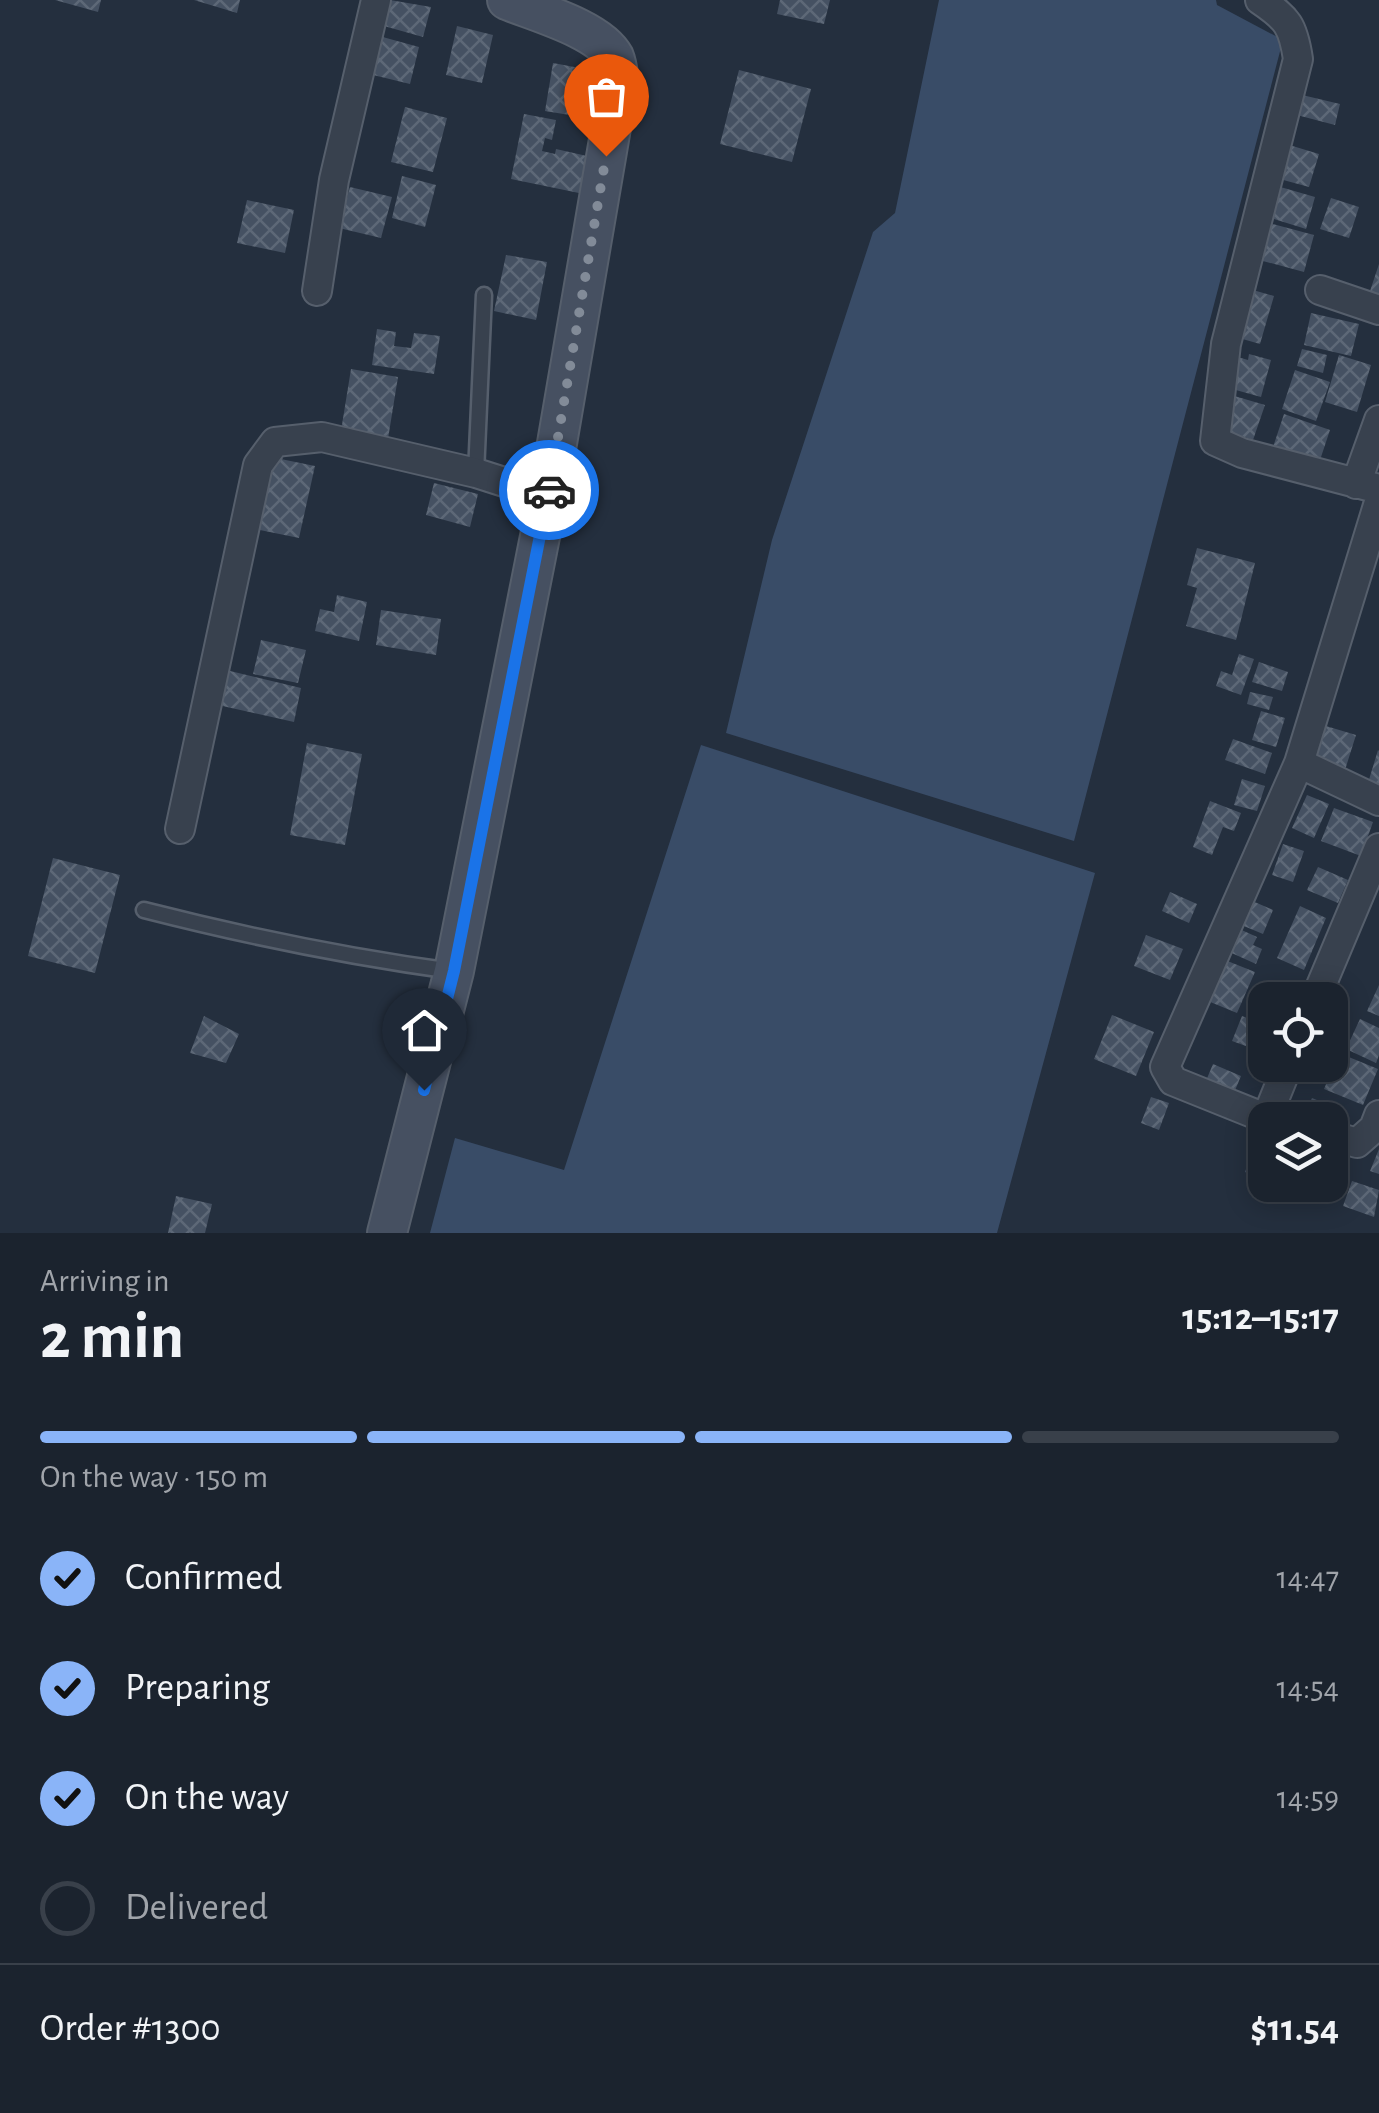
<!DOCTYPE html>
<html lang="en">
<head>
<meta charset="utf-8">
<style>
	body { margin:0; font-family:"Alegreya Sans",sans-serif; background:#282f3a; color:#f1f3f6; height:100vh; display:flex; flex-direction:column; font-size:38px; white-space:nowrap }
	* { box-sizing:border-box; margin:0 }
	p { font-size:32px; color:#a0a4aa }
	.icon { flex:none; width:55px; height:55px; fill:none; stroke:currentColor; stroke-width:2; stroke-linecap:round; stroke-linejoin:round }
	.map { position:relative; height:1233px; overflow:hidden }
	.drawer { display:flex; flex-direction:column; background:#1b232e; flex:1 }
	.drawer>* { flex:none }
	.fabs { position:absolute; left:1248px; top:982px; display:grid; gap:20px }
	.fabs a { display:grid; place-items:center; width:100px; height:100px; border-radius:20px; background:#1b232e; box-shadow:0 5px 25px #0003,0 0 0 2px #39404a; font-size:50px }
	.pin { position:absolute; display:grid; place-items:center; width:85px; height:85px; color:#fff; margin:-102px -42px; border-radius:50% 50% 50% 0; rotate:-45deg; box-shadow:0 0 10px #0007 }
	.pin .icon { rotate:45deg }
	.courier { position:absolute; display:grid; place-items:center; width:100px; height:100px; margin:-50px; border:8px solid #1a73e8; border-radius:50%; background:#fff; color:#222; box-shadow:0 2px 12px #0007 }
	.summary em { font-style:normal; font-weight:700 }
	.summary div { display:flex; flex-direction:column-reverse }
	.summary { display:flex; align-items:center; justify-content:space-between; height:170px; padding:0 40px }
	h1 { font-size:65px; font-weight:700; line-height:75px }
	.bar { display:grid; grid-template-columns:repeat(4,1fr); gap:15px 10px; align-content:center; height:120px; padding:0 40px }
	.bar i { height:12px; border-radius:8px; background:#39404a }
	.bar .current { background:#8ab4f8 }
	.bar p { grid-column:span 4 }
	.line { display:flex; align-items:center; gap:25px; padding:0 40px; border-top:2px solid #39404a }
	.line div { flex:1 }
	ol { padding:0 40px; list-style:none }
	li { display:flex; align-items:center; gap:30px; height:110px }
	li p { margin-inline-start:auto }
	li .icon { padding:10px; border-radius:50%; background:#8ab4f8; color:#111; stroke-width:4 }
	li:last-child { color:#a0a4aa }
	li i { width:55px; height:55px; border:5px solid #39404a; border-radius:50% }
	.map>svg:first-child { display:block }
	.water { fill:#394c67 }
	.building { fill:url(#building-cross-hatch) }
	.lines { fill:none; stroke-linecap:round; stroke-linejoin:round }
	.lane-casing { stroke:#565f6c; stroke-width:19 }
	.street-casing { stroke:#565f6c; stroke-width:32 }
	.secondary-casing { stroke:#565f6c; stroke-width:42 }
	.lane { stroke:#38414e; stroke-width:14 }
	.street { stroke:#38414e; stroke-width:28 }
	.secondary { stroke:#465061; stroke-width:38 }
	.done { stroke:#828b98; stroke-width:10; stroke-dasharray:0 18 }
	.route { stroke:#1a73e8; stroke-width:12 }
</style>
</head>
<body>
<div class="map">
<svg width="1379" height="1233" viewBox="0 0 1379 1233">
	<defs>
		<pattern id="building-cross-hatch" width="8" height="8" patternUnits="userSpaceOnUse" patternTransform="scale(2.5)"><rect width="8" height="8" fill="#455162"/><path d="M0 0l8 8M0 8l8-8" fill="none" stroke="#5d6877"/></pattern>
	</defs>
	<rect width="100%" height="100%" fill="#242f3e"/>
	<path class="water" d="M939,0h277l1,5 66,35 -209,801 -348,-108 46,-193 101,-308 22,-19z
		M701,745l394,128 -98,360h-567l25,-95 109,32z"/>
	<path class="building" d="M55,0h46l-3,12z
		M194,0h46l-3,13z
		M390,0l41,7 -8,30 -39,-11z
		M780,0h50l-6,24 -47,-10z
		M457,26l36,9 -11,48 -36,-8z
		M379,36l40,11 -9,37 -41,-10z
		M553,63l43,8 -8,47 -43,-7z
		M739,70l72,19 -19,73 -72,-18z
		M1298,94l42,10 -5,21 -42,-11z
		M405,107l42,11 -14,54 -42,-10z
		M524,114l32,6 -4,20 -7,-2 -3,13 13,3 1,-5 31,7 -8,37 -68,-14z
		M1286,144l33,10 -10,33 -33,-9z
		M402,176l34,9 -11,42 -33,-9z
		M1277,186l38,11 -9,32 -38,-12z
		M350,187l42,10 -11,41 -42,-10z
		M1331,198l28,9 -10,31 -29,-9z
		M247,200l47,10 -9,43 -48,-10z
		M1262,221l52,14 -10,37 -52,-14z
		M506,255l41,7 -11,58 -42,-9z
		M1379,264v36l-11,-3z
		M1246,288l28,8 -14,48 -28,-8z
		M1311,313l48,11 -8,32 -47,-11z
		M377,329l19,3 -2,14 17,2 3,-15 26,3 -6,38 -62,-9z
		M1302,349l25,6 -4,18 -26,-7z
		M1249,354l22,6 -10,37 -36,-10 9,-31 14,4z
		M1339,355l32,10 -14,47 -32,-10z
		M351,369l47,8 -11,68 -47,-8z
		M1295,370l35,12 -14,39 -34,-12z
		M1231,395l34,10 -12,35 -32,-11z
		M1284,414l46,16 -11,33 -46,-16z
		M271,457l44,9 -16,72 -44,-9z
		M434,483l44,11 -8,33 -44,-12z
		M1197,548l58,15 -19,77 -50,-14 11,-38 -10,-3z
		M337,595l30,7 -8,39 -44,-10 5,-22 14,3z
		M381,610l60,9 -5,36 -60,-10z
		M261,640l45,10 -8,33 -45,-9z
		M1239,654l15,5 -13,36 -25,-9 5,-15 11,4z
		M1259,662l29,10 -6,19 -30,-9z
		M226,670l75,18 -7,34 -76,-17z
		M1250,692l23,5 -4,13 -22,-6z
		M1261,711l24,7 -9,29 -24,-7z
		M1316,723l40,12 -11,35 -40,-12z
		M1233,739l39,14 -7,21 -40,-14z
		M307,743l55,11 -17,91 -55,-10z
		M1378,750l1,1v35l-11,-3z
		M1242,779l23,7 -8,25 -23,-6z
		M1307,795l22,9 -15,34 -22,-10z
		M1210,801l31,12 -7,18 -11,-4 -11,28 -19,-8z
		M1334,808l39,14 -12,34 -40,-15z
		M1283,844l21,7 -11,31 -21,-7z
		M53,858l67,17 -25,98 -67,-17z
		M1318,867l30,13 -10,23 -31,-13z
		M1170,892l27,12 -8,19 -27,-12z
		M1250,900l23,10 -10,24 -24,-10z
		M1300,906l26,12 -22,52 -27,-12z
		M1235,927l22,10 -4,8 9,4 -6,15 -31,-14z
		M1146,935l37,14 -13,31 -36,-14z
		M1220,958l35,14 -18,41 -34,-14z
		M1379,985v31l-12,-5z
		M1259,988l30,12h-24v19l-16,-6z
		M1112,1015l42,17 -18,44 -42,-17z
		M204,1016l35,18 -13,29 -36,-10z
		M1242,1016l23,9v28l-33,-12z
		M1360,1019l19,9v27l-3,8 -30,-14z
		M1339,1053l39,16 -15,36 -39,-16z
		M1213,1064l28,12 -10,24 -28,-12z
		M1151,1097l18,6 -10,27 -18,-7z
		M1312,1098l22,9 -6,13 -25,-2z
		M1255,1143l10,4v32l-20,-7z
		M1379,1149v25l-9,-3z
		M1352,1181l27,9 -5,27 -31,-11z
		M1284,1185h30l-4,11z
		M176,1196l36,8 -7,29h-37z"/>
	<g class="lines">
		<g class="lane-casing">
			<path id="lane" d="M476,473l8,-178
				M144,910c102,26 204,47 308,61"/>
		</g>
		<g class="street-casing">
			<path id="street" d="M1260,0c28,19 33,26 38,59l-72,285 -11,97 27,12 137,36
				M1320,290l59,20
				M317,291l17,-111 42,-180
				M1356,484l23,-64
				M1299,763l80,38
				M180,829l78,-364 17,-23 47,-5 154,36 72,23
				M1315,1000l64,-152
				M1266,1119l22,-54
				M1270,1120l-97,-39 -8,-14 134,-304 80,-261
				M1330,1135l27,8 17,-15 5,-13"/>
		</g>
		<g class="secondary-casing">
			<path id="secondary" d="M387,1233l67,-262 94,-475 71,-415c-1,-7 -2,-17 -5,-24 -15,-28 -78,-45 -107,-57"/>
		</g>
		<use href="#lane" class="lane"/>
		<use href="#street" class="street"/>
		<use href="#secondary" class="secondary"/>
	</g>
	<g class="lines">
		<path class="done" d="M549,490l57,-334"/>
		<path class="route" d="M424,1090l30,-119 95,-481"/>
	</g>
</svg>
<div class="fabs">
<a><svg class="icon" aria-label="locate" viewBox="0 0 24 24"><circle cx="12" cy="12" r="6"/><path d="M12 2v4M12 18v4M2 12h4M18 12h4"/></svg></a>
<a><svg class="icon" aria-label="layers" viewBox="0 0 24 24"><path d="M12 4l9 5-9 5-9-5zM3 14l9 5 9-5"/></svg></a>
</div>
<div class="pin" style="left:606px;top:156px;background:#ea580c"><svg class="icon" aria-label="bag" viewBox="0 0 24 24"><path d="M5 8h14l-1 12H6zM9 8a3 3 0 0 1 6 0"/></svg></div>
<div class="pin" style="left:424px;top:1090px;background:#1f2937"><svg class="icon" aria-label="home" viewBox="0 0 24 24"><path d="M3 11l9-7 9 7M6 9v11h12V9"/></svg></div>
<div class="courier" style="left:549px;top:490px"><svg class="icon" aria-label="car" viewBox="0 0 24 24"><path d="M5 17H2v-5l4-1 3-4h7l3 4 3 1v5h-3M9 17h6M6 11h13"/><circle cx="7" cy="17" r="2"/><circle cx="17" cy="17" r="2"/></svg></div>
</div>
<section class="drawer">
<div class="summary"><div><h1>2 min</h1><p>Arriving in</p></div><em>15:12–15:17</em></div>
<div class="bar"><i class="current"></i><i class="current"></i><i class="current"></i><i></i><p>On the way · 150 m</p></div>
<ol>
<li><svg class="icon" aria-label="check" viewBox="0 0 24 24"><path d="M5 12l5 5 9-10"/></svg>Confirmed<p>14:47</p></li>
<li><svg class="icon" aria-label="check" viewBox="0 0 24 24"><path d="M5 12l5 5 9-10"/></svg>Preparing<p>14:54</p></li>
<li><svg class="icon" aria-label="check" viewBox="0 0 24 24"><path d="M5 12l5 5 9-10"/></svg>On the way<p>14:59</p></li>
<li><i></i>Delivered</li>
</ol>
<div class="line" style="height:130px"><div>Order #1300</div><b>$11.54</b></div>
</section>
</body>
</html>
